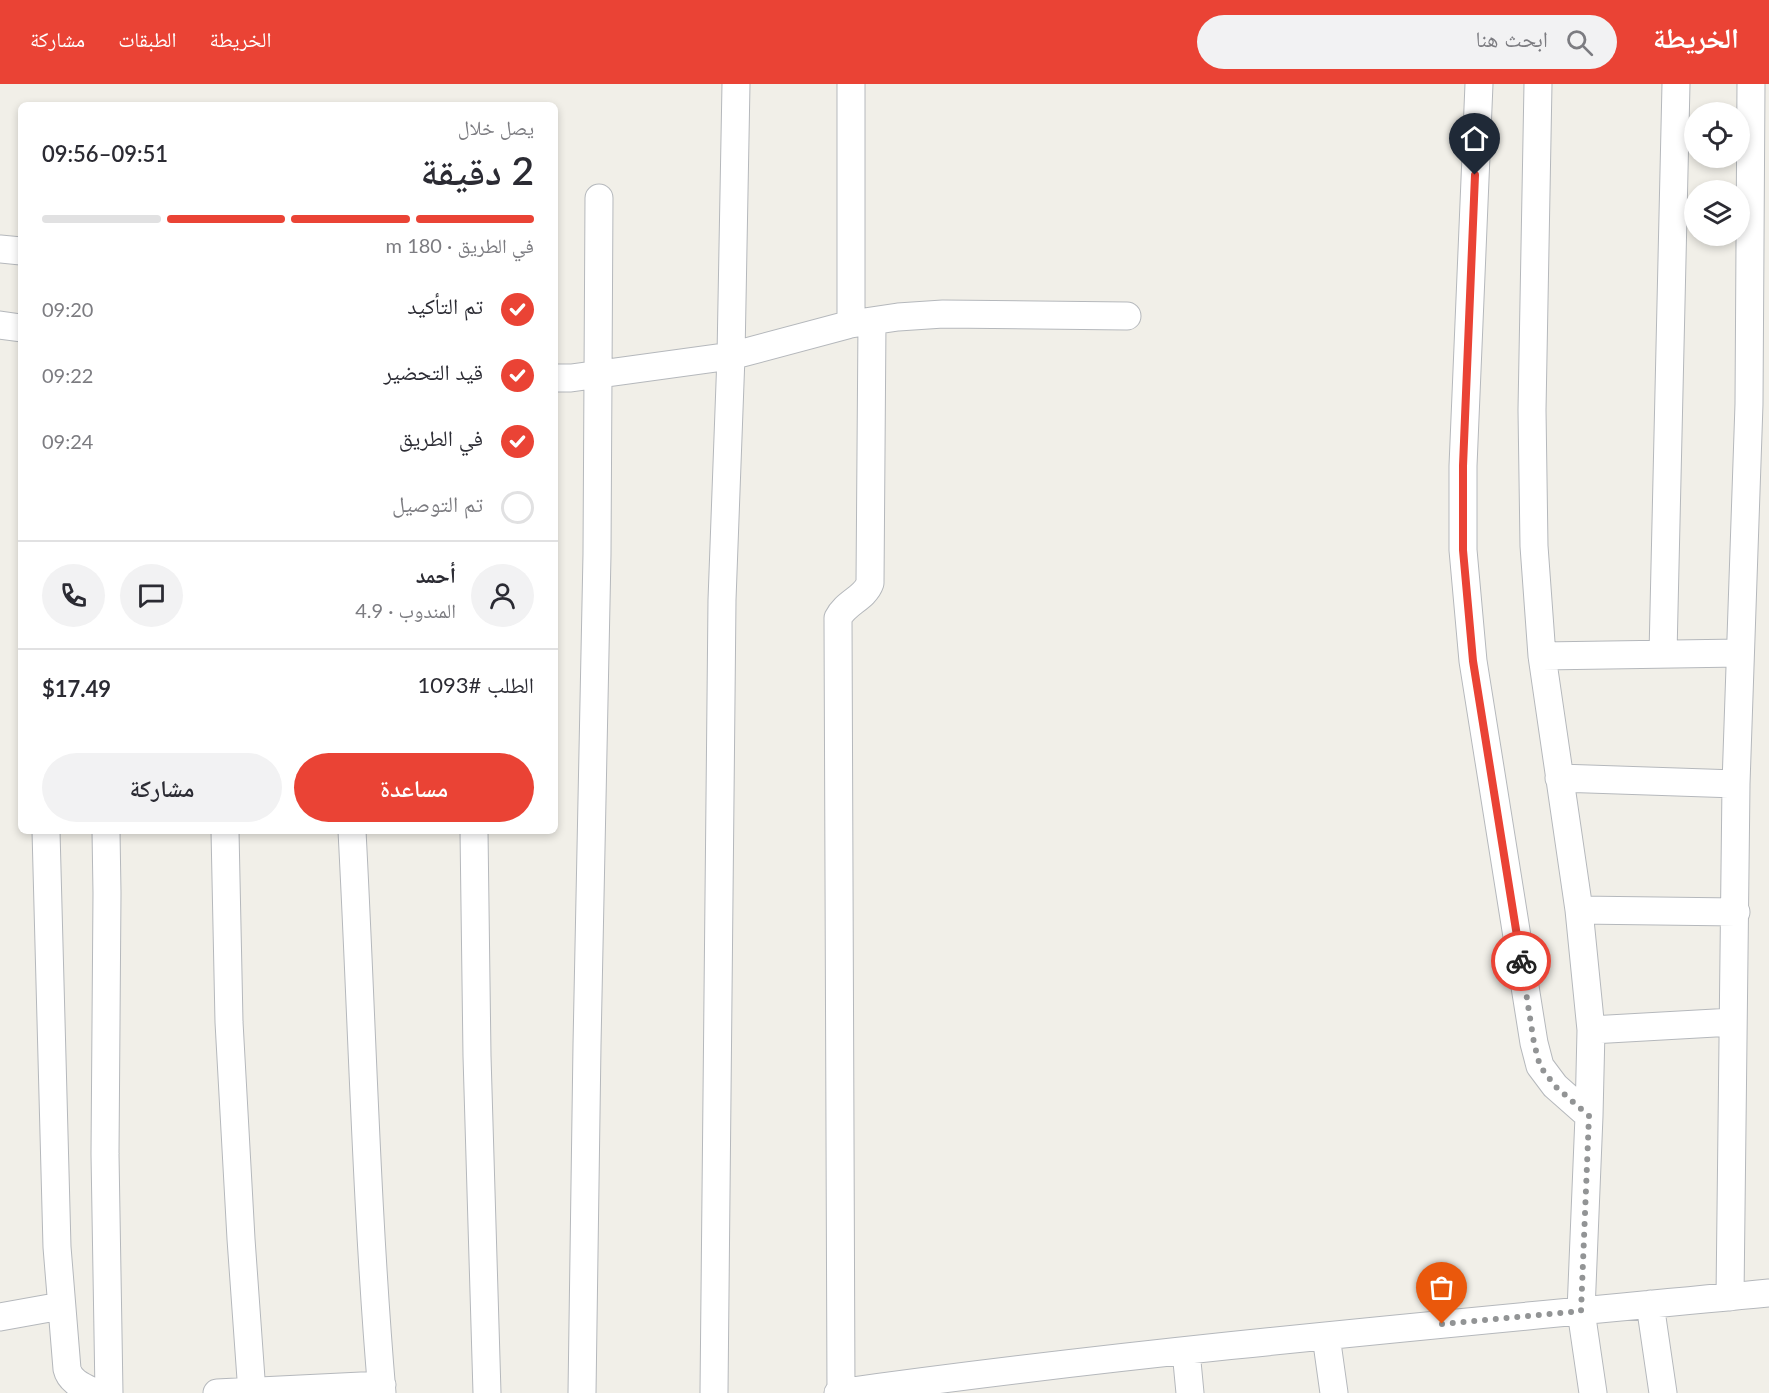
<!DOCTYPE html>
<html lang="ar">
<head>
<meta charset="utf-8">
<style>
	body { margin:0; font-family:Lato,"Noto Naskh Arabic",sans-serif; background:#f2f2f3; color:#2b2b33; direction:rtl; height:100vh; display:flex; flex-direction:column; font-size:22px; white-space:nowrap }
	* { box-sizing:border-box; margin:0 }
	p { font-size:20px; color:#7c7c81 }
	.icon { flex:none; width:33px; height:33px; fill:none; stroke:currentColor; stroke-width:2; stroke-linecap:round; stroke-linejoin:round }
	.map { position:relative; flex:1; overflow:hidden; direction:ltr }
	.drawer { position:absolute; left:18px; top:18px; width:540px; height:732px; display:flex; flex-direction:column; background:#fff; border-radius:9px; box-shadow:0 3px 9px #0003; direction:rtl }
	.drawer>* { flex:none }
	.controls { position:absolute; left:1684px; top:18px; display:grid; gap:12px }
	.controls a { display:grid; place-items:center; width:66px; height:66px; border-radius:50%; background:#fff; box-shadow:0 3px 9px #0003; font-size:30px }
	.pin { position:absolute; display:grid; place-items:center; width:51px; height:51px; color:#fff; margin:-62px -26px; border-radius:50% 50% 50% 0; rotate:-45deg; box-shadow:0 0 6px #0007 }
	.pin .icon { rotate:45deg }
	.courier { position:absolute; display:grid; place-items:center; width:60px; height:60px; margin:-30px; border:4px solid #ea4335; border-radius:50%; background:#fff; color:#222; box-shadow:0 2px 8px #0007 }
	.summary em { font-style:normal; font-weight:600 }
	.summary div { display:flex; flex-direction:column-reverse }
	.summary { display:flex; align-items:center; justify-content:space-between; height:102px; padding:0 24px }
	h1 { font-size:39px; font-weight:600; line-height:45px }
	.bar { display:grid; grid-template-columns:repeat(4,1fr); gap:9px 6px; align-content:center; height:72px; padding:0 24px }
	.bar i { height:8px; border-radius:4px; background:#e1e1e2 }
	.bar .current { background:#ea4335 }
	.bar p { grid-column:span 4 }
	.line { display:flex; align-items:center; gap:15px; padding:0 24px; border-top:2px solid #e1e1e2 }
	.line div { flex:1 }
	.round { display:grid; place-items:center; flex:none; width:63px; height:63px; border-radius:32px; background:#f2f2f3 }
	ol { padding:0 24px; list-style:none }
	li { display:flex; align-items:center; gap:18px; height:66px }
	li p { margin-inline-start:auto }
	li .icon { padding:6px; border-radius:50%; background:#ea4335; color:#fff; stroke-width:4 }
	li:last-child { color:#7c7c81 }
	li i { width:33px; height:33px; border:3px solid #e1e1e2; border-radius:50% }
	.primary-button { display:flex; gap:12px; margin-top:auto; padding:12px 24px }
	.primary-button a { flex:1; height:69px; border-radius:36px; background:#ea4335; color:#fff; font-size:24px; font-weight:600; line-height:69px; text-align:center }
	.primary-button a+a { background:#f2f2f3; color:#2b2b33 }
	header { display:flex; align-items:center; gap:36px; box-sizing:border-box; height:84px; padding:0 30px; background:#ea4335; color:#fff }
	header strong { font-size:28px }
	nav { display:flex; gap:33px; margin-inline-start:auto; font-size:21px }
	.search { width:420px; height:54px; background:#f2f2f3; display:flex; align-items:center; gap:15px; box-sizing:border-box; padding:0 21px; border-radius:33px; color:#7c7c81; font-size:22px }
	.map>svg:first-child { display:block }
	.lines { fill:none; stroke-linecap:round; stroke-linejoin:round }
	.minor-casing { stroke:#b5b8bc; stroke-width:29 }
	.minor { stroke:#fff; stroke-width:27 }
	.done { stroke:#929495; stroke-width:6; stroke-dasharray:0 10.8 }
	.route { stroke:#ea4335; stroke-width:8 }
</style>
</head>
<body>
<header>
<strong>الخريطة</strong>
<div class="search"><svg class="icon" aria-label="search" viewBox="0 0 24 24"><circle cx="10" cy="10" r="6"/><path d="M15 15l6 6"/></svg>ابحث هنا</div>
<nav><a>الخريطة</a><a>الطبقات</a><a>مشاركة</a></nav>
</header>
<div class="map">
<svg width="1769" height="1309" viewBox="0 0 1769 1309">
	<rect width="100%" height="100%" fill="#f1efe8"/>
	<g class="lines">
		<g class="minor-casing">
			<path id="minor" d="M851,0v240
				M1479,0l-16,382v84l10,111 61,382 6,23 15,20 34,30
				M1538,0l-6,326 2,136 8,110 37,254 12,120 -2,86 -8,195 12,82
				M0,165l21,2
				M0,241l21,3
				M555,294h16l160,-22 120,-32 47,-7 45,-3 184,2
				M1663,570l13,-570
				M1542,572l198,-3
				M1559,694l177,6
				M46,747l11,416 10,122c3,13 17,18 29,24
				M106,747l1,62 -2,261 4,239
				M225,747l4,191 12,217 11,154
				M352,747c10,187 14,375 30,562
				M474,747l3,225 10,337
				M1579,826l157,2
				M1591,946l142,-8
				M1730,1213l6,-513 13,-380 2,-320
				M1650,1220l13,89
				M0,1233l61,-11
				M1326,1252l8,57
				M1186,1267l4,42
				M217,1309l165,-8
				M582,1309l5,-348 10,-491 2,-356
				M714,1309l8,-793 9,-244 5,-272
				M838,1309c309,-43 620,-70 931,-100
				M841,1309l-3,-775c7,-15 27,-20 32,-35l2,-261"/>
		</g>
		<use href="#minor" class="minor"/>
	</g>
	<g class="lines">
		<path class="done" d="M1442,1240l139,-13 8,-195 -34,-30 -15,-20 -6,-23 -13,-82"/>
		<path class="route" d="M1475,91l-12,291v84l10,111 48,300"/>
	</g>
</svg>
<div class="controls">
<a><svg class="icon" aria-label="locate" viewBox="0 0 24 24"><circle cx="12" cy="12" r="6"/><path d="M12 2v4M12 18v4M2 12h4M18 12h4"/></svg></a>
<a><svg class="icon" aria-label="layers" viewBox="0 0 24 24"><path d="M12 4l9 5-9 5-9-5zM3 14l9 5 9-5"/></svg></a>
</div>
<div class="pin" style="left:1442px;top:1240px;background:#ea580c"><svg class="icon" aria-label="bag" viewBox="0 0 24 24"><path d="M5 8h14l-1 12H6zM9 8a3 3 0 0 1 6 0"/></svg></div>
<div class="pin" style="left:1475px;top:91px;background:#1f2937"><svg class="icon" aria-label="home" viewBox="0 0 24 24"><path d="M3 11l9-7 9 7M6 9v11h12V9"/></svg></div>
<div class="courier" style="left:1521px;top:877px"><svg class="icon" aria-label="bike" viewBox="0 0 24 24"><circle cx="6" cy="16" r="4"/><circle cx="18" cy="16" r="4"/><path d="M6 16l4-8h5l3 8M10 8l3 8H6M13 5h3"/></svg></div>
<section class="drawer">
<div class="summary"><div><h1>2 دقيقة</h1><p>يصل خلال</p></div><em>09:51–09:56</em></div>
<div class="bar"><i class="current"></i><i class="current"></i><i class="current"></i><i></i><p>في الطريق · 180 m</p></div>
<ol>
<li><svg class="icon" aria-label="check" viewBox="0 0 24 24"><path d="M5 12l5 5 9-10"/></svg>تم التأكيد<p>09:20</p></li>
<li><svg class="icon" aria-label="check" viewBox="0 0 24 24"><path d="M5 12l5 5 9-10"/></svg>قيد التحضير<p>09:22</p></li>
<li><svg class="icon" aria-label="check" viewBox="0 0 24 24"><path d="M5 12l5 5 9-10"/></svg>في الطريق<p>09:24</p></li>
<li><i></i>تم التوصيل</li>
</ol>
<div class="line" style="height:108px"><a class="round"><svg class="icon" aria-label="person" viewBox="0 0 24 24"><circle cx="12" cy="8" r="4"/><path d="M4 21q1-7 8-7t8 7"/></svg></a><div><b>أحمد</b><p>المندوب · 4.9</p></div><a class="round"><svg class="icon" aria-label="chat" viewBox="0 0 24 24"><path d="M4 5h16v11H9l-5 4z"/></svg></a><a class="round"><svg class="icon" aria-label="phone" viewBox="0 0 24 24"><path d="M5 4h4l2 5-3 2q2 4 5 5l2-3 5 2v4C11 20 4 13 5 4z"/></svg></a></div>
<div class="line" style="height:78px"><div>الطلب #1093</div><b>$17.49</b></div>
<div class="primary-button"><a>مساعدة</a><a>مشاركة</a></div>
</section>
</div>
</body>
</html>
